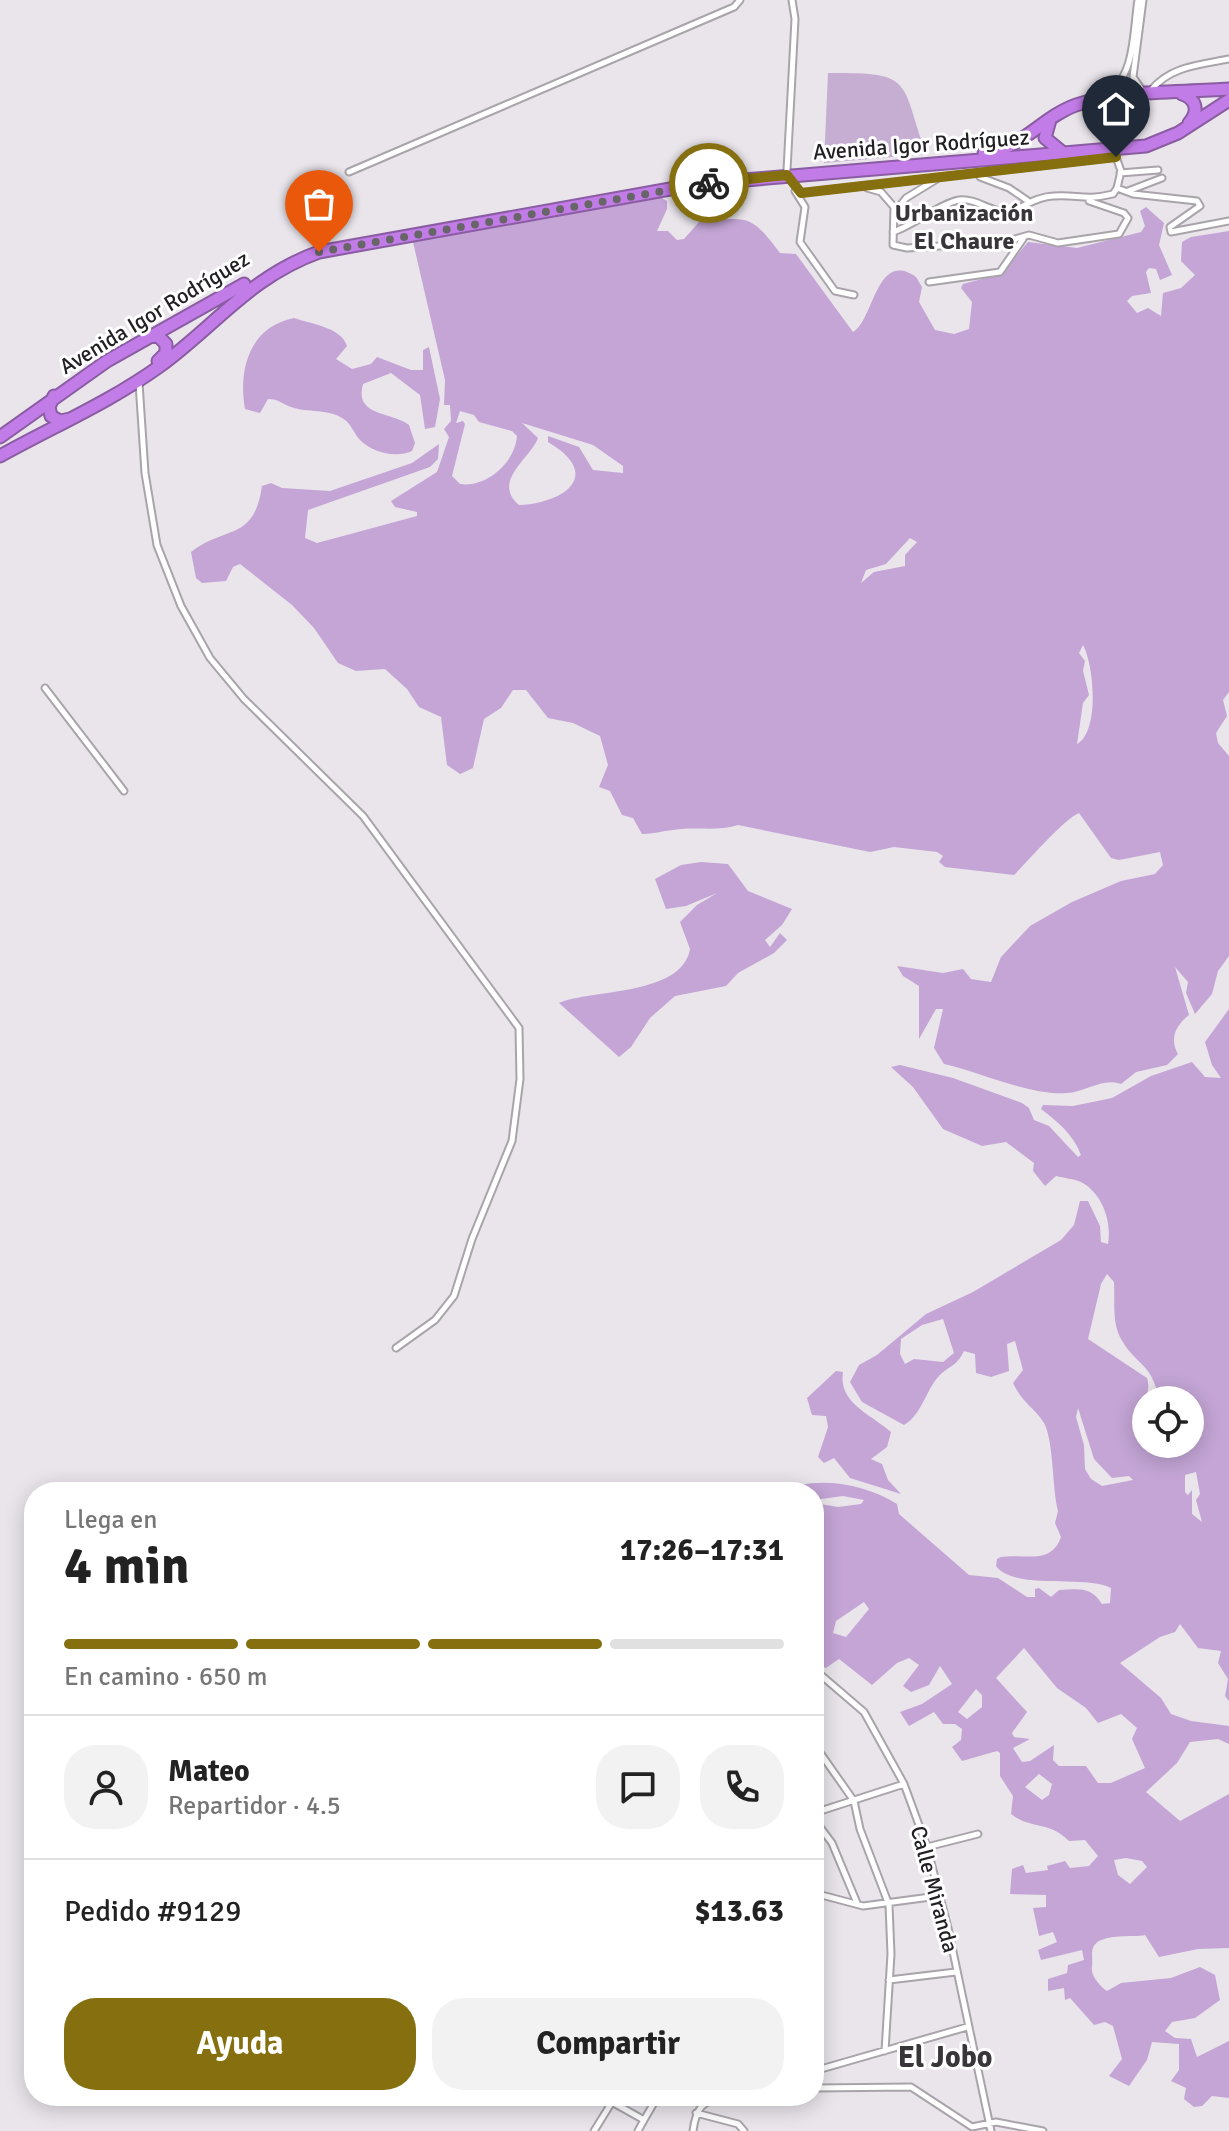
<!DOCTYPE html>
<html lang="es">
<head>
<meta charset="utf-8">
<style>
	body { margin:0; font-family:Signika,sans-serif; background:#f2f2f2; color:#222; height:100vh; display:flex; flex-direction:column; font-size:30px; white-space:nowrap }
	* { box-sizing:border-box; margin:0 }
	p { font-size:26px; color:#767676 }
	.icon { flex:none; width:44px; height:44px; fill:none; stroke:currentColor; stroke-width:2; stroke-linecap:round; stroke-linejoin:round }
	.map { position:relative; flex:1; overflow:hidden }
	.side { position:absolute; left:24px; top:1482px; width:800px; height:624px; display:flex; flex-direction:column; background:#fff; border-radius:32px; box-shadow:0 4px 20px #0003 }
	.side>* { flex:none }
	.fabs { position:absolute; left:1132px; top:1386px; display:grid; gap:16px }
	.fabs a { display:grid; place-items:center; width:72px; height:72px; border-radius:50%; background:#fff; box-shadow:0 4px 20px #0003; font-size:40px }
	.pin { position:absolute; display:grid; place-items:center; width:68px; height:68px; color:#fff; margin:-82px -34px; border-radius:50% 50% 50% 0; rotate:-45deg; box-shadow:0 0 8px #0007 }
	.pin .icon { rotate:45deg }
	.courier { position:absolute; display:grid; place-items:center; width:80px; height:80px; margin:-40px; border:6px solid #856f0e; border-radius:50%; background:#fff; color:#222; box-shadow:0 2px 10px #0007 }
	.summary em { font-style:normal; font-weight:800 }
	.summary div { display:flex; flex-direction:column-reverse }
	.summary { display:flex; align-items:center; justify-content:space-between; height:136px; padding:0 40px }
	h1 { font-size:52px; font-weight:800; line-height:60px }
	.bar { display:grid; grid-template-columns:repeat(4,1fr); gap:12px 8px; align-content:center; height:96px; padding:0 40px }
	.bar i { height:10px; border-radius:6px; background:#e0e0e0 }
	.bar .current { background:#856f0e }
	.bar p { grid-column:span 4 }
	.line { display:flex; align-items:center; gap:20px; padding:0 40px; border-top:2px solid #e0e0e0 }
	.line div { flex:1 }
	.round { display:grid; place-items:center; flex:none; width:84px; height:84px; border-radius:32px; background:#f2f2f2 }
	.primary-button { display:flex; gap:16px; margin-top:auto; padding:16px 40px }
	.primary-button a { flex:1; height:92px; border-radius:32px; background:#856f0e; color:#fff; font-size:32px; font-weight:800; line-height:92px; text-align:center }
	.primary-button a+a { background:#f2f2f2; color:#222 }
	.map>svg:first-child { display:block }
	.green { fill:#c5aed2 }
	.forest { fill:#c4a5d6; fill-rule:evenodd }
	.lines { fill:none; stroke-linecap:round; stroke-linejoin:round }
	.street-casing { stroke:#a8a4aa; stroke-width:9 }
	.highway-casing { stroke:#8a5ca2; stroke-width:15 }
	.street { stroke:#fff; stroke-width:5 }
	.highway { stroke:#c27ce7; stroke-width:11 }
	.done { stroke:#686569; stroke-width:8; stroke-dasharray:0 14.4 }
	.route { stroke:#856f0e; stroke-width:10 }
	.labels { text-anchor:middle; stroke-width:6; stroke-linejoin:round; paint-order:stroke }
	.street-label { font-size:22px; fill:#222023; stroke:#fff }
	.neighbourhood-label { font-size:24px; font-weight:bold; fill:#39363a; stroke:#fff }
	.district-label { font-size:30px; font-weight:bold; fill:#39363a; stroke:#fff }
</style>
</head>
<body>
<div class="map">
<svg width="1229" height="2131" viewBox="0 0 1229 2131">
	<rect width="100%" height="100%" fill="#e9e5eb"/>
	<path class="green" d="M828,73c87,-1 72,7 98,81l-102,9z"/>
	<path class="forest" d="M660,197l7,4v8l-10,22h11l9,9 7,-1 15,-17c49,-5 51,-9 81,31l16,1 57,78c21,-11 23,-83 63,-55l6,10 -3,15 16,28 19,4 15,-5 3,-27 -11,-14 2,-4 38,-10 27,-32 49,6 64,-16 4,-6 -5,-15 6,-4 18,16 -5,22 13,30 -12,5 -4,-11 -7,-1 -3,4 5,21 -19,3 -5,5 10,12 11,-5 13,8 2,-23 18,-5 14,-13 -14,-14 1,-19 9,-5 38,-6v461l-6,8 4,16 -11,17 2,10 11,13v200l-11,15 -6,23 -17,20 -9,-21 2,-11 -13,-15 14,48c-13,10 -20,24 -11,39l-11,11 -31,7 -15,12c-17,-7 -36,8 -54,9 -36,3 -87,-21 -123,-29l-10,-16 9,-39h-7l-17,30v-53l-16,-10 -6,-10 46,7 20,-4 8,10 20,3 10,-25 29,-31 42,-24 49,-21 34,-7 8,-9 -3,-13 -41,8 -8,-2 -32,-45c-15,6 -50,47 -65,62l-69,-8 -6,-5 4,-6 -6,-4 -43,-5 -24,5 -132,-27c-23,7 -42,1 -65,5 -11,1 -20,4 -31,4l-9,-16 -11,-3 -12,-24 -11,-4 9,-22 -8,-29 -27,-13 -25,-5 -22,-28h-13l-12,18 -17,11 -11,49 -13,6 -13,-9 -6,-48 -22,-10 -12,-18 -22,-20 -29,2 -18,-8 -24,-35 -22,-23 -52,-41 -7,3 -7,14 -24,2 -6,-5 -5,-26c34,-27 63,-10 71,-66l9,-3 11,5 48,3 82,-28 27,-19 -1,15 -8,8 -122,43 -3,28 12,5 100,-27v-4l-22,-5 -4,-6 46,-29 12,-35 -5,-8 7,-8 -1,-16h-6l1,-25 -32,-138zM460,411l14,4 5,7 33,9 5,5c-2,27 -31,52 -57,48l-8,-8 13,-52 -2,-3 -7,2zM522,423l71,22 30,21v7l-30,-3 -14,-23 -31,-11v6c56,33 16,61 -29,63 -28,-24 12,-47 19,-67zM910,538l7,4 -12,13v11l-31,6 -13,11 5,-13 20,-6zM1083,645c11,20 17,86 -6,99l6,-41 6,-8 -6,-24 2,-10 -6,-8z
		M294,318c17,6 47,9 53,28l-11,13 16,10 19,-5 6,-7 34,13h12v-20l6,-3 11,52 -5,28 -10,2 -5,-34 -29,-22 -28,11c-9,33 28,27 46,41l6,18 -3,8c-16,7 -39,2 -52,-11 -6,-6 -8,-15 -15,-20 -15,-12 -38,-7 -54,-13 -9,-3 -12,-8 -23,-8l-8,14 -15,-4c-7,-39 4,-82 49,-91z
		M701,862l27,2 20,27 44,18 -10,16 -17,15 5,7 10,-14 7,7 -13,13 -36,20 -12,13 -51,10 -25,22 -19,29 -12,10 -60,-54c33,-14 123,-7 131,-54l-10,-27 17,-17 20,-12 -31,13 -20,3 -11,-30 26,-14z
		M1229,1009v692l-4,-5 3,-17 -10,-16 3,-12 -23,-3 -18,-24 -5,8 -15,5 -40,26 41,35 10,16 20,7 38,5v18l-11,-5 -28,3 -13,21 -31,29 34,29 49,-27v154l-31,1 -39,8 -14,-22c-11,3 -46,-3 -52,13 -2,5 0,13 -1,18 -2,10 9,21 15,25l14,-8 50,-5 29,-11 15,8 5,25 -25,18 -23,4 -7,9 10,7 16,1 6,18 32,-16v57l-17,-2 -10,10 -8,1 -10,-8 2,-11 -15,-7 8,-11v-26l-27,-2 -5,18 -18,26 -20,-10 13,-17 -9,-33 -8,-4 -11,3 -24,-27 -5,2 -1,-12 -16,3v-12l19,-6 1,-8 16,-5 -2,-10 -41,10 -3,-10 19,-8 -4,-10 -14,4 -6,-28 13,-1v-12l-36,-1 2,-25 11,-4 3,8 22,-3 -1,-4 18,-5 5,7 19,-2 9,-10 -13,-16 -16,1c-21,-21 -38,-11 -58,-27l2,-18 -13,-20v-23l-3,-2 -35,10 -10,-14 9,-7 1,-11 -7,-5h-12l-9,-12 -25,14 -9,-14 22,-8 30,-20 -12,-18 -11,19 -18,7 -8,-6 16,-21 -10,-7 -12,5 -25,22 -33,-26 -13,9 -12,-5v-160l24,4 23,-3 3,-4 -21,-4 -29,4v-8h-36c38,-17 85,-9 119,12l2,10 70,61 29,3 29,19h8v-8l4,-1 12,9 8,-7c20,-1 32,-4 43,14l8,-1 1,-15c-26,-14 -96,3 -115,-22l1,-7 4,-2c22,-4 50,9 60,-20l-6,-14 3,-12c-6,-23 -4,-69 -14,-88 -10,-16 -21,-19 -31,-40l10,-13 -8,-29 -8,3 2,27 -18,6 -15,-4 -1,-19 -11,-3c-6,13 -12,14 -22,22 -16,14 -19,41 -38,52l-42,-23 -12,-20 9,-17 18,-10 49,-41 47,-22 88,-52 13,-15 6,-24h8l12,25 1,16 7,2c4,-23 -6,-51 -27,-62 -7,-3 -17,-4 -25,-6l-11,10 -12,-15 1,-8 -28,-21 -24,4 -39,-17 -30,-42 -22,-20 9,-2 53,13 69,25 7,5 5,12 15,6 29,31 3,-2c-8,-21 -23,-33 -40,-46l2,-4 30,1 39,-8 39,-22 41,-14 13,15 16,1 -9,-13 -7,-23zM1107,1274l7,8c1,18 -2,39 6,55 15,29 32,24 39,63h31v44h-12l1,12 -4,1 -9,-13h-20v-13l-7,-10c2,-16 13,-27 8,-43l-59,-39 13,-55zM943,1319l11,34 -11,9 -29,-3 -9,5 -5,-10 1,-15 21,-14zM1078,1408l16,51 18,19 17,-2 4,4 -31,6 -11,-7 -6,-10 -1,-24 -8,-28zM1196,1472l4,22 -4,6 6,22 -10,-8v-24l-4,5 -3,-3v-17zM864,1602l5,7 -23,28 -13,-4 3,-12zM1024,1648l33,40 29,20 12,15 23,-9 16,14 -5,11 13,29 -34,15h-13l-12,-17h-27l-6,-6 1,-15 -24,16 -8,1 -9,-14 17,-9 -16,-2 -2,-4 15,-21 -31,-34zM976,1689l6,6v12l-15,12 -9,-7zM1039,1774l13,10 -3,11 -7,5 -17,-13zM1126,1858l16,3 5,6 -17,17 -12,-9 -4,-15z
		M836,1371l7,1c-5,31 28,42 48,60l-4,15 -16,12 11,5 6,16 13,14 -51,-16 -16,-20 -10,5 -6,-6 10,-30 -2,-11 -14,-1 -5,-17z"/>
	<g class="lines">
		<g class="street-casing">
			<path id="street" d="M1143,0l-10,77 11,16
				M1151,90c20,-24 48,-25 78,-31
				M1106,93c30,-14 27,-65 32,-93
				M787,170l8,-151 -3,-19
				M349,172l385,-165 6,-7
				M1120,173l38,-3
				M787,176l14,17 315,-36 5,14 -4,17
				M980,177l29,11 19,13
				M867,188l14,4 13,15 -1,38 14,3 97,-6 25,-7 29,8 61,-9 9,-16 -4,-5 -35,-12
				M795,191l10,16 -5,35 35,49 19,4
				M1128,191l34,-13
				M895,212l11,-14 31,-19
				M893,232c21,-7 48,-29 66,-32 18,-2 31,12 48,12 12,-1 26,-15 46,-16 25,-2 31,5 60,-2l4,-6 16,6 64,7 3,5 -30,21 1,5 58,-11
				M929,282l71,-10 23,-33
				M139,383l6,90 12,72 24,61 29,52 34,41 119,117 156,212 1,51 -8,62 -40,98 -18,57 -19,24 -39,28
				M45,688l79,103
				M822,1676l42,36 40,72 23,63 21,81 43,203
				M814,1744l40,57 6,28 29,76 2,49 -6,97
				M814,1813l90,-29
				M814,1819l18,24 25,60
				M927,1847l51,-13
				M814,1893l49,13 75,-10
				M889,1980l67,-8
				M814,2071l153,-44
				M814,2088l97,-1 61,40 24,-5 47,9
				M696,2113l42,11 6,7
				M644,2120l14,-24
				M594,2131l18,-29 32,18 -6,11
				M693,2131c3,-23 9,-30 31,-35"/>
		</g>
		<g class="highway-casing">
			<path id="highway" d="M1182,94c15,5 17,18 7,29
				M1050,120l-5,18 17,14
				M984,153c37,-3 58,-36 92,-48 47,-16 104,-12 153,-16
				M147,337l11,-1 8,8v9l-8,8
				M54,396l-5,11 2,9 9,5 10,-2
				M0,437l107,-76 137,-77
				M0,456c54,-30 110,-54 160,-90 57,-42 90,-89 159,-114l379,-68 448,-38 32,-13 51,-33"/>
		</g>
		<use href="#street" class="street"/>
		<use href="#highway" class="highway"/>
	</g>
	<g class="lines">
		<path class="done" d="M319,252l390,-69"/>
		<path class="route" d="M709,183l78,-8 14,18 315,-36"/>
	</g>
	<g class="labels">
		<g class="street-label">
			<text transform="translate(921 144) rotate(-4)" y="8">Avenida Igor Rodríguez</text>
			<text transform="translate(154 312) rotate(-31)" y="8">Avenida Igor Rodríguez</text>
			<text transform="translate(935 1889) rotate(75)" y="8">Calle Miranda</text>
		</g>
		<g class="neighbourhood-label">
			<text x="964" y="221">Urbanización<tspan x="964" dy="28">El Chaure</tspan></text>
		</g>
		<g class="district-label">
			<text x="945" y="2067">El Jobo</text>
		</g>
	</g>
</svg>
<div class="fabs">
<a><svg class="icon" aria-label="locate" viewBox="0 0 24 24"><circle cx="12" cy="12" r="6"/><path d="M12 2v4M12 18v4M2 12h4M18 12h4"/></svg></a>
</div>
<div class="pin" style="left:319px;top:252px;background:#ea580c"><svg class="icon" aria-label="bag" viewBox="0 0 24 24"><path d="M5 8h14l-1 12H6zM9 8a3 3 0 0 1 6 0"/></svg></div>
<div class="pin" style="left:1116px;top:157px;background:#1f2937"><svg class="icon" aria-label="home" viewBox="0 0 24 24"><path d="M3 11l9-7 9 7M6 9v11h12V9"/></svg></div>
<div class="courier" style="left:709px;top:183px"><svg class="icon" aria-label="bike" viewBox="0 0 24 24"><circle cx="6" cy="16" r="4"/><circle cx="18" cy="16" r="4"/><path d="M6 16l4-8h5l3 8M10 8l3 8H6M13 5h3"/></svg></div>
<section class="side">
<div class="summary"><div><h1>4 min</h1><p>Llega en</p></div><em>17:26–17:31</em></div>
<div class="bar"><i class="current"></i><i class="current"></i><i class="current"></i><i></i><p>En camino · 650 m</p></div>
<div class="line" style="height:144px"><a class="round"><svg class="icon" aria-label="person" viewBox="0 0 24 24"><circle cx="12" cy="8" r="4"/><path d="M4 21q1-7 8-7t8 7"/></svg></a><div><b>Mateo</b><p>Repartidor · 4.5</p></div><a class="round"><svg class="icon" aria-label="chat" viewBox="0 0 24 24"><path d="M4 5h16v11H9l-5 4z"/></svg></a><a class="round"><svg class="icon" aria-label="phone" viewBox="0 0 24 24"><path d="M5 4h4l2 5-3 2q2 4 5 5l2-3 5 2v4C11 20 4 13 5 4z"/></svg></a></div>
<div class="line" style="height:104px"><div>Pedido #9129</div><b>$13.63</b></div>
<div class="primary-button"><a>Ayuda</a><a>Compartir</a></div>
</section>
</div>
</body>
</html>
